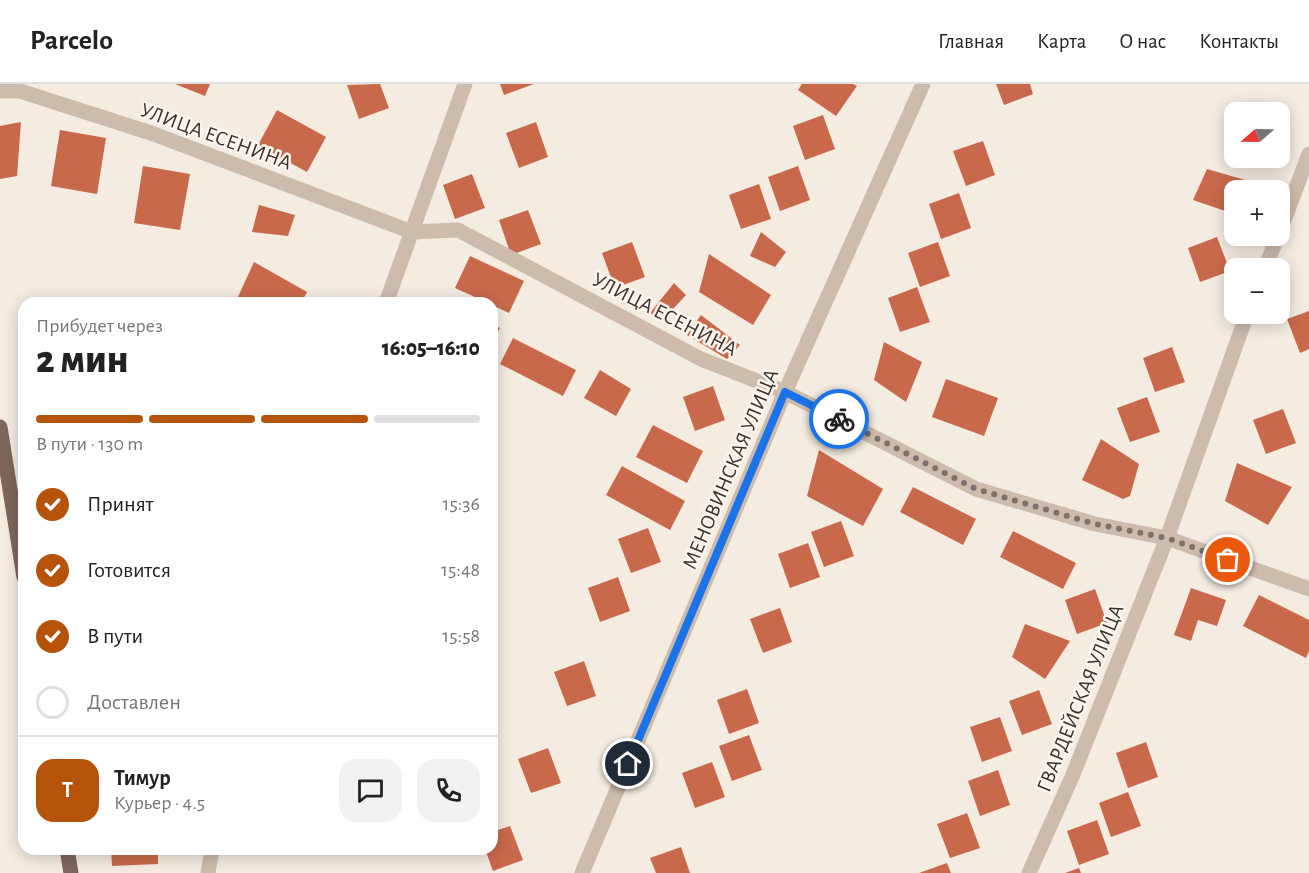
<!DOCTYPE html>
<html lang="ru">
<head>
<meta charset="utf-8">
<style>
	body { margin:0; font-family:"Alegreya Sans",sans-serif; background:#f2f2f2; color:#222; height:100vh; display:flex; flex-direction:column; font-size:22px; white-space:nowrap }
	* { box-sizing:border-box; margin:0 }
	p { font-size:20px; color:#767676 }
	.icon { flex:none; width:33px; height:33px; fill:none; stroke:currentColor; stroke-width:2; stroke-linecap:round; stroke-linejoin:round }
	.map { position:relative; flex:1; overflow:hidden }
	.panel { position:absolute; left:18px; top:213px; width:480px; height:558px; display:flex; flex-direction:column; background:#fff; border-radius:18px; box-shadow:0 3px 15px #0003 }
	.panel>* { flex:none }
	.needle { width:39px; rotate:250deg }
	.tools { position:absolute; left:1224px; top:18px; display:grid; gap:12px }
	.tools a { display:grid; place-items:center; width:66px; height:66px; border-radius:12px; background:#fff; box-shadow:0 3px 15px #0003; font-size:30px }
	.pin { position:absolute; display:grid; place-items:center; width:51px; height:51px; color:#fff; margin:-26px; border:3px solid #fff; border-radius:50%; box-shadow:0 2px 6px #0007 }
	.courier { position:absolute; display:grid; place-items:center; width:60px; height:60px; margin:-30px; border:4px solid #1a73e8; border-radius:50%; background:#fff; color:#222; box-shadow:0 2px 8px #0007 }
	.overview em { font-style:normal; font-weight:800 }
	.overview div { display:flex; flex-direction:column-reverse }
	.overview { display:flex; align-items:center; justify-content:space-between; height:102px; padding:0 18px }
	h1 { font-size:39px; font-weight:800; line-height:45px }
	.bar { display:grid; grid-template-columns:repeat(4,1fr); gap:9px 6px; align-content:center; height:72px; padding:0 18px }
	.bar i { height:8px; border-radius:4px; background:#e0e0e0 }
	.bar .active { background:#b45309 }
	.bar p { grid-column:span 4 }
	.line { display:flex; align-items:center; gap:15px; padding:0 18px; border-top:2px solid #e0e0e0 }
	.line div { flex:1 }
	.round { display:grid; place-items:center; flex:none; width:63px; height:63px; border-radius:18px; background:#f2f2f2 }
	ol { padding:0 18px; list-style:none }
	li { display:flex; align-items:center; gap:18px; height:66px }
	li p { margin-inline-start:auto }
	li .icon { padding:6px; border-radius:50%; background:#b45309; color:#fff; stroke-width:4 }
	li:last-child { color:#767676 }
	li i { width:33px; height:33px; border:3px solid #e0e0e0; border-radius:50% }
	header { display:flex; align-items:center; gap:36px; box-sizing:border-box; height:84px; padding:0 30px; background:#fff; border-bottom:2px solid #e0e0e0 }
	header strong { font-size:28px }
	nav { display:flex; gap:33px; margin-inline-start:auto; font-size:21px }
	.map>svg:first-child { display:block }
	.building { fill:#c8694b }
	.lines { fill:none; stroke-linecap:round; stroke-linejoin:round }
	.street { stroke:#cdbbac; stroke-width:15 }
	.primary { stroke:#7d675c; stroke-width:15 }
	.done { stroke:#7c716b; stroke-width:6; stroke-dasharray:0 10.8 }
	.route { stroke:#1a73e8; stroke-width:8 }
	.labels { text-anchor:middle; stroke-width:5; stroke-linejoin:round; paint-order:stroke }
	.street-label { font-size:21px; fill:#3b302b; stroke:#fbf5ee }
</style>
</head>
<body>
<header>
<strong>Parcelo</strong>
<nav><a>Главная</a><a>Карта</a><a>О нас</a><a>Контакты</a></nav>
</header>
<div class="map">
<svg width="1309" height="789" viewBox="0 0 1309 789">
	<rect width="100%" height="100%" fill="#f4ebe1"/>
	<path class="building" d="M175,0h35l-5,12z
		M380,0l9,24 -30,11 -12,-34z
		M500,0h34l-30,11z
		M802,0h51l4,2 -21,30 -38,-26z
		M996,0h34l3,10 -29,11z
		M1271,23l2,5h-18z
		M277,26l49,27 -19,35 -49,-27z
		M823,31l12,34 -30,11 -12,-34z
		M21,38l-4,54 -17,3v-53z
		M536,38l12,35 -29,11 -13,-35z
		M60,46l46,8 -9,56 -46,-8z
		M983,57l12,34 -29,11 -13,-35z
		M143,82l47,8 -10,56 -46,-7z
		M798,82l12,34 -30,11 -12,-34z
		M1207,85l52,15 -4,6h-21v24l-41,-14z
		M472,90l13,34 -30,11 -12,-34z
		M759,100l12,35 -30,10 -12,-34z
		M959,109l12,35 -30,11 -12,-35z
		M259,121l36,10 -7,21 -36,-4z
		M528,126l13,34 -30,11 -12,-35z
		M761,148l25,20 -11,15 -25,-11z
		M1217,153l13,34 -30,11 -12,-34z
		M632,158l13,35 -30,11 -13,-35z
		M938,158l12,34 -30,11 -12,-34z
		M709,170l62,41 -18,30 -54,-33z
		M470,172l54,25 -15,32 -17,-8v-2h-4l-33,-15z
		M254,178l53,30 -6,11h-57l-7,-4z
		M674,199l12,12 -24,26 -12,-8z
		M917,203l13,35 -30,10 -12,-34z
		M1309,227v38l-9,4 -13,-34z
		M701,231l39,30 -13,14 -40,-24z
		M492,240l8,4 -8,15z
		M513,254l63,32 -13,26 -63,-32z
		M884,258l38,20 -16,40 -32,-22z
		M1172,263l13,35 -30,10 -12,-34z
		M600,286l31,19 -15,27 -32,-18z
		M946,295l52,19 -14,38 -52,-19z
		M713,302l12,34 -30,11 -12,-34z
		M1147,313l13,35 -30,10 -13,-34z
		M1283,325l13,34 -30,11 -13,-34z
		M653,341l50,26 -16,32 -51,-26z
		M1101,355l38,25 -9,32 -7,3 -41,-19z
		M819,366l64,39 -20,37 -56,-30z
		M1237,379l55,24 -24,38 -43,-24z
		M622,382l63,35 -15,29 -64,-35z
		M913,403l63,32 -13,26 -63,-33z
		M841,437l13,35 -30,11 -13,-35z
		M648,444l13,34 -30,11 -13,-34z
		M1013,447l63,32 -13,26 -63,-32z
		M808,459l12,34 -30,11 -12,-34z
		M618,493l12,34 -30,11 -12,-34z
		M1191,504l35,12 -9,26 -19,-6 -7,21 -17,-6z
		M1095,505l12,34 -30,11 -12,-34z
		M1259,511l50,25v31l-3,7 -63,-32z
		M780,524l12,34 -29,11 -13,-34z
		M1025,540l45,17 -25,38 -33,-22z
		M584,577l12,35 -29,10 -13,-34z
		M747,605l12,34 -30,11 -12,-34z
		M1039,606l13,34 -30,11 -13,-34z
		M1000,633l12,34 -30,11 -12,-35z
		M749,651l13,35 -30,11 -13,-35z
		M1146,658l12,35 -30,11 -12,-35z
		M548,664l13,35 -30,10 -13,-34z
		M712,678l13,35 -30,11 -13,-35z
		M998,686l12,35 -30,11 -12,-35z
		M1128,708l13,34 -30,11 -12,-34z
		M967,729l13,35 -30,10 -13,-34z
		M1097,736l12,34 -30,11 -12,-34z
		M510,742l13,34 -30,11 -8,-22h7v-17z
		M681,763l9,26h-34l-6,-15z
		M111,765h47v15l-46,2z
		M947,779l4,10h-32z
		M1079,784l2,5h-16z"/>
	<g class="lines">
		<path class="street" d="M0,7h20l131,42 261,99 46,-2 243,129 84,33 191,97 119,35 72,14 142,51
			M1280,147l29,-77
			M1265,184l13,-32
			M386,219l79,-219
			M208,789l4,-24
			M582,789l203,-481 138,-308
			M1029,789l43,-96 95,-239 80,-224"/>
		<path class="primary" d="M0,343l24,150
			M67,765l4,24"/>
	</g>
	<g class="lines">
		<path class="done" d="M839,335l137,70 119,35 72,14 61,22"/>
		<path class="route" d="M628,680l157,-372 54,27"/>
	</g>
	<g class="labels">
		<g class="street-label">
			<text transform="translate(216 52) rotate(20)" y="7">УЛИЦА ЕСЕНИНА</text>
			<text transform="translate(665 230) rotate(27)" y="7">УЛИЦА ЕСЕНИНА</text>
			<text transform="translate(730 385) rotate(-67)" y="7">МЕНОВИНСКАЯ УЛИЦА</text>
			<text transform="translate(1080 614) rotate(-68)" y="7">ГВАРДЕЙСКАЯ УЛИЦА</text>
		</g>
	</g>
</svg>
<div class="tools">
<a><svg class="needle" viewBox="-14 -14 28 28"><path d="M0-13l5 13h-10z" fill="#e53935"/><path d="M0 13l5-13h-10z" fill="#767676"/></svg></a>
<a>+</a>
<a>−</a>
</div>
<div class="pin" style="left:1228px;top:476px;background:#ea580c"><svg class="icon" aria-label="bag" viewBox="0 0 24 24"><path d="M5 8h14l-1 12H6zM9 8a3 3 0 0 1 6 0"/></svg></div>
<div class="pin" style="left:628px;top:680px;background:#1f2937"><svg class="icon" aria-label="home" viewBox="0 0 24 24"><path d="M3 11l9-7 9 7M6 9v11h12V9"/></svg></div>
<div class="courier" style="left:839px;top:335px"><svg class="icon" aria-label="bike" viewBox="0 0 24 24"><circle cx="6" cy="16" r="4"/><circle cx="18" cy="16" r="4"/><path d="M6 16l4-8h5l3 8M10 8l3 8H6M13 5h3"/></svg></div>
<section class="panel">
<div class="overview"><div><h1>2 мин</h1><p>Прибудет через</p></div><em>16:05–16:10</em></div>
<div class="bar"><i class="active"></i><i class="active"></i><i class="active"></i><i></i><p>В пути · 130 m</p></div>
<ol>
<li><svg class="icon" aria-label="check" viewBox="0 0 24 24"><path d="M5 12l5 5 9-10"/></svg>Принят<p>15:36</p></li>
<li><svg class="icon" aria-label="check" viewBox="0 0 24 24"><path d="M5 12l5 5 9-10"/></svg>Готовится<p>15:48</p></li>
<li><svg class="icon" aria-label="check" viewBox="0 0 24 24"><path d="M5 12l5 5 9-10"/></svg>В пути<p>15:58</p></li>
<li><i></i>Доставлен</li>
</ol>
<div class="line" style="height:108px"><b class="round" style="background:#b45309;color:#fff">Т</b><div><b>Тимур</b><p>Курьер · 4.5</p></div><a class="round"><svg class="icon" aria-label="chat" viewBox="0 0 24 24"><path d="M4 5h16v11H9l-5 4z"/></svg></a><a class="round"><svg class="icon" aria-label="phone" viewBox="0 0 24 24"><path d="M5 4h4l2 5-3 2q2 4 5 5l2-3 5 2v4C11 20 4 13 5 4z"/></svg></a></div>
</section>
</div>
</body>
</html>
